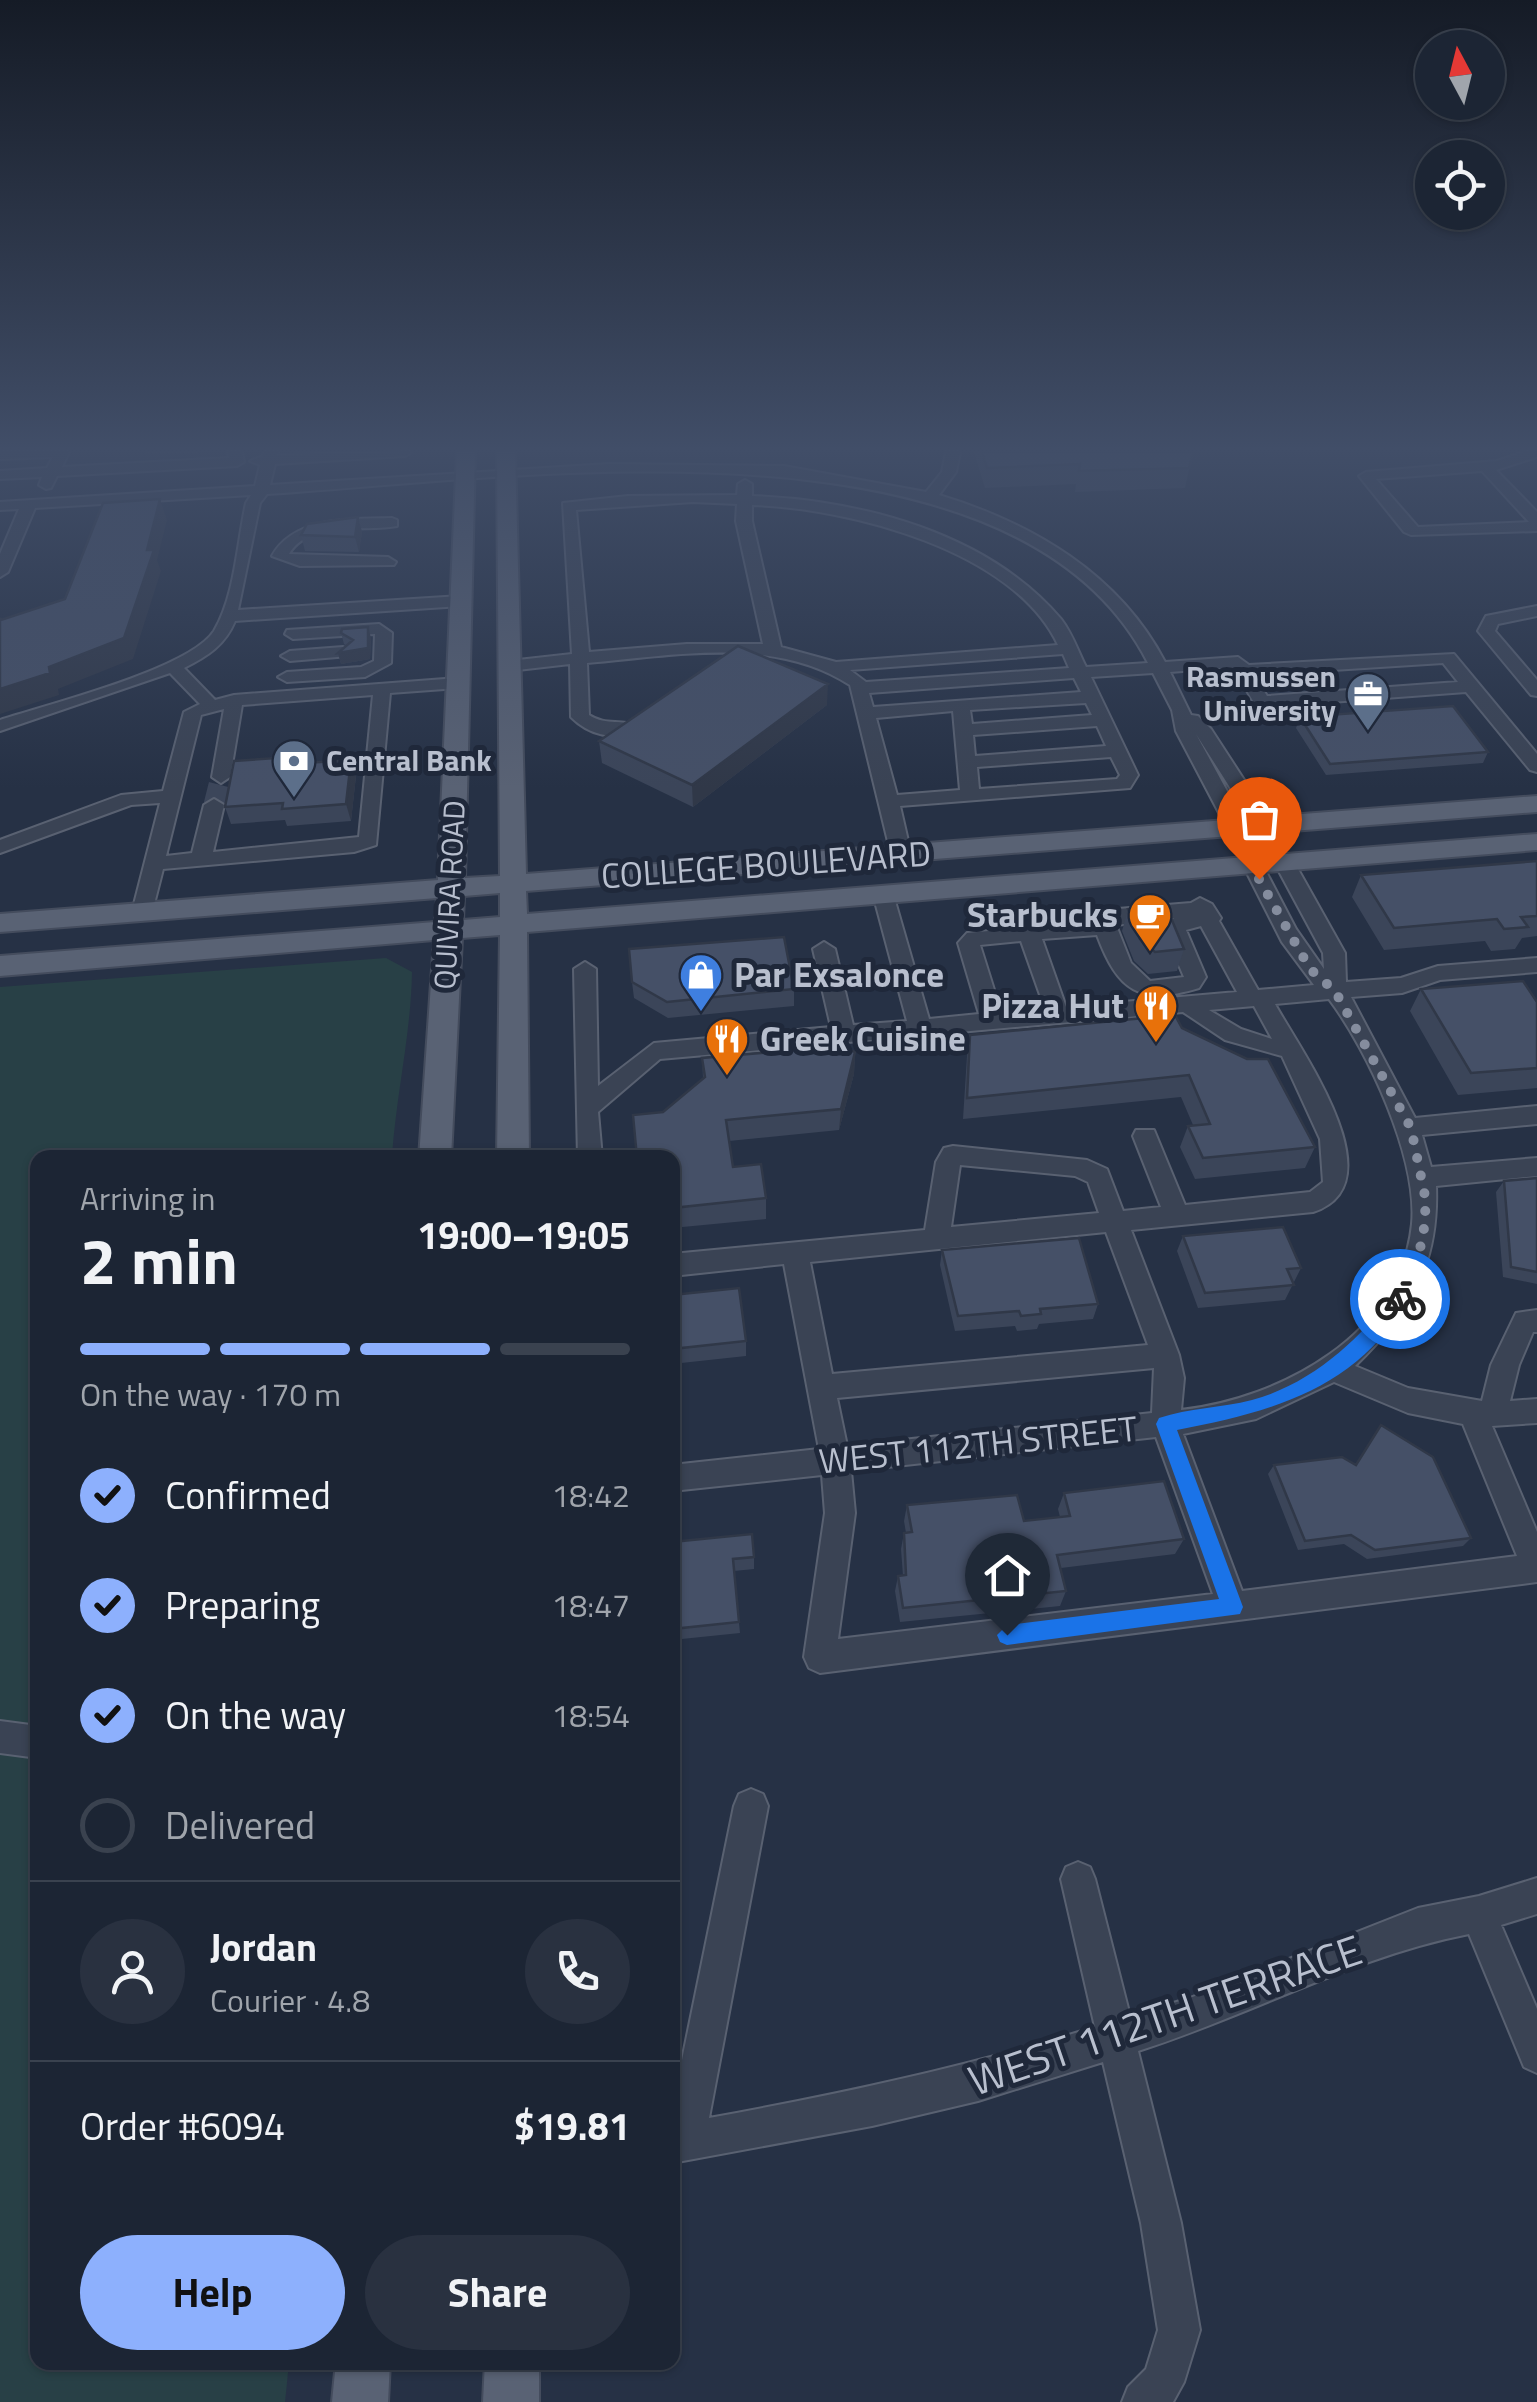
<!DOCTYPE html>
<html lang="en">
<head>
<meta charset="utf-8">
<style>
	body { margin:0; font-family:"Titillium Web",sans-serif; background:#293140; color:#f1f3f6; height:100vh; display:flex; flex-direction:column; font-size:38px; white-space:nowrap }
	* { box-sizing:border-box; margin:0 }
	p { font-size:32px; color:#a0a5ac }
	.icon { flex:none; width:55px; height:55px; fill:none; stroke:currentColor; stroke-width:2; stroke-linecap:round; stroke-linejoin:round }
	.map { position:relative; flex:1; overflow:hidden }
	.details { position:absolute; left:30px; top:1150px; width:650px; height:1220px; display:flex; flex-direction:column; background:#1c2534; border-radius:20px; box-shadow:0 2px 8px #0004,0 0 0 2px #3a424f }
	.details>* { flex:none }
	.needle { width:65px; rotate:353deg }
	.fabs { position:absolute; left:1415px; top:30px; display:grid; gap:20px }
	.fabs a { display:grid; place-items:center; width:90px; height:90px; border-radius:50%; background:#1c2534; box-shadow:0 2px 8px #0004,0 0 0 2px #3a424f; font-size:50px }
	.pin { position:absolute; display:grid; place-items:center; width:85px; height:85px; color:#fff; margin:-102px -42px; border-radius:50% 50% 50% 0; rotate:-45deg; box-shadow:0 0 10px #0007 }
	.pin .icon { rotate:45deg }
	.courier { position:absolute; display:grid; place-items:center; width:100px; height:100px; margin:-50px; border:8px solid #1a73e8; border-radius:50%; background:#fff; color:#222; box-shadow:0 2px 12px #0007 }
	.overview em { font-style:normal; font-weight:700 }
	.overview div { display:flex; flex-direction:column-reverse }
	.overview { display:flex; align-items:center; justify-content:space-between; height:170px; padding:0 50px }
	h1 { font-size:65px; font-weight:700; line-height:75px }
	.bar { display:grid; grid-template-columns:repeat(4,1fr); gap:15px 10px; align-content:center; height:120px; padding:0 50px }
	.bar i { height:12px; border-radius:8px; background:#3a424f }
	.bar .on { background:#8db0fd }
	.bar p { grid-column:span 4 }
	.line { display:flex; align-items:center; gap:25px; padding:0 50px; border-top:2px solid #3a424f }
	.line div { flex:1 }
	.round { display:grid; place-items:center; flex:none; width:105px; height:105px; border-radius:52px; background:#293140 }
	ol { padding:0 50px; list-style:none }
	li { display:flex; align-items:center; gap:30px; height:110px }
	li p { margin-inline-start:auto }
	li .icon { padding:10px; border-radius:50%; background:#8db0fd; color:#111; stroke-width:4 }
	li:last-child { color:#a0a5ac }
	li i { width:55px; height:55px; border:5px solid #3a424f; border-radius:50% }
	.action { display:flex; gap:20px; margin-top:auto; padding:20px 50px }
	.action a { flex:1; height:115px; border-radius:60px; background:#8db0fd; color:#111; font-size:40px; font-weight:700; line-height:115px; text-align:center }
	.action a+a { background:#293140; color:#f1f3f6 }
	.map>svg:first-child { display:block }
	.green { fill:#284046 }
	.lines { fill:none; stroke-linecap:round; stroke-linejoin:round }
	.minor-tunnel { stroke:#3c465a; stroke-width:21; stroke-dasharray:21 11; stroke-linecap:butt }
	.minor-casing { stroke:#596171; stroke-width:4 }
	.major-casing { stroke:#444c5d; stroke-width:4 }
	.minor { fill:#3a4354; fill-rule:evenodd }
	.major { fill:#596274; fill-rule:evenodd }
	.wall { fill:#3b4559 }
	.shaded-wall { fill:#303848 }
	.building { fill:#455067; stroke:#303848; stroke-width:2.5 }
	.route { fill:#1a73e8 }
	.done { stroke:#858d9e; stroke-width:10; stroke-dasharray:0 18 }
	.labels { text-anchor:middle; stroke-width:10; stroke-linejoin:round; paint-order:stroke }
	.far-poi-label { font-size:30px; font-weight:bold; fill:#b8bfce; stroke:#1f283a; text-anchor:end }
	.far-street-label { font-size:30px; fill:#b8bfce; stroke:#1f283a }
	.street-label { font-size:35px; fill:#b8bfce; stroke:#1f283a }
	.poi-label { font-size:35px; font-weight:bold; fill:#b8bfce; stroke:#1f283a; text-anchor:end }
	.near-street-label { font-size:42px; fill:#b8bfce; stroke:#1f283a }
</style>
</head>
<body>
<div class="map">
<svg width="1537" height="2402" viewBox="0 0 1537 2402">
	<rect width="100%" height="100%" fill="#263145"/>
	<path class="green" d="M386,958l26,14c-1,62 -16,123 -20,185l-354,1 -1,568 -37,-5v-734z
		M0,1750l37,7 1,605 251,1 -4,39h-285z"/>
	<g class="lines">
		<path class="minor-tunnel" d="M214,805l7,-28"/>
		<g class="minor-casing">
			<path id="minor" d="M0,452h69l-7,15 167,-9 -1,-6h14l2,10 -7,4 -180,10 -6,12 -5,1 -7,-4 3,-8 -42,2v-8l47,-3 6,-11 -53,2z
				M264,452h14l-1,3 135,-3 -7,4 -130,8 -5,21 339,-21 175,2 142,26 16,-20 4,-20h14l-4,20 -17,23c93,28 180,79 226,167l73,-5 11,8 205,-11 83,100v18l-7,-2 -64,-78 -204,15 -6,-1 -23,-39 -63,5 21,43 7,1 13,13 63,97 -10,6 -7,-2 -61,-96 51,94 -10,6 -10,-6 -51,-97 -4,-21 -19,-37 -62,4 47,98 -8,13 -230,18 11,48 -10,6 -10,-6 -41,-169c-77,-50 -176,-29 -263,-22l2,52c18,12 35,2 47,13 -21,15 -48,6 -65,-11l-1,-53 -61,7 -9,-5 9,-5 63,-7 -9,-151 65,-7 109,-1 1,-11 7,-4 7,4v12c109,4 236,37 309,123 11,14 17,32 25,48l62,-4c-133,-262 -639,-184 -881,-169l-7,9 -22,107 223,-14 8,5 -8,5 -226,15c-10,24 -27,35 -51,47l31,32 19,-5 224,-17 9,5 -9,5 -68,5 -14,152 -22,7 -191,17 -11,43 -10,7 -10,-7 28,-109 -29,2 -131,48v-13l121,-45 42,-4 21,-79 16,-8 -30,-31 -170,58v-11c46,-15 190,-51 214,-89 21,-35 23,-88 32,-128l5,-8 -216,13 -27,64 -8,5v-23l19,-45 -19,1v-8l255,-16 5,-21 -10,-4 13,-5zM693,502l44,2 -1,17 27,123h-76l-98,8 -13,-142zM752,505c96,3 262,45 306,140l-222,17 -55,-15 -29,-126zM1063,654l6,14 -203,14 -16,-12zM1443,663l15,19 -191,14 -13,-21zM1074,678l7,14 -208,15 -4,-14zM373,695l-14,142 -146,15 11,-47 -10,-6 -10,6 -12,48 -26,3 35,-141 23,-6 -12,68 9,6 9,-6 12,-72zM1086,703l6,12 -120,9 -2,-14zM953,711l7,79 -63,5 -21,-77zM1097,726l9,20 -131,10 -2,-21zM1111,757l9,18 -3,4 -138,10 -2,-22z
				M1524,452h13v5l-41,13 41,42v19l-126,4 -7,-3 -45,-56 7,-4 131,-11zM1482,471l47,51 -111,5 -42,-48z
				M392,518l5,2v6c-32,6 -88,-6 -108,28l99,3 8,5 -2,3 -94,1 -28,-10c22,-40 80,-37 120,-38z
				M1537,606v10l-39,8 -3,7 42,49v16l-6,-1 -53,-64 8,-15z
				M379,624l13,9 -1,30 -26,14 -78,5 -9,-5 9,-5 74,-5 13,-6 1,-27 -82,5 -8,-5 2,-4z
				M343,647l9,5 -3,4 -59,5 -9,-5 9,-5z
				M1284,856l10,6 51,91 1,29 55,-4 37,-12 99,-8v14l-97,8 -38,13 -51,4 64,121 122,-12v18l-115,11 9,32 106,-9v18l-101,10c3,78 -25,126 -81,180l53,22 74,13 9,-36 25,-52 21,-3v22h-4l-14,33 -9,36 27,-2v24l-45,3 45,106v50l-717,91 -11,-5 -5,-11 21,-144 -3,-38 -150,16v-26l147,-16 -35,-185 -112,12v-22l253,-24 11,-68 8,-14 9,-2 134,14 20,9 16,42 38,-4 -28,-71 3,-6h18l31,75 125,-13 13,-10 -3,-43 -38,-83 -57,-16 -42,-28 -523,47 -62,53 4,46h-24l-4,-189 11,-7 11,7 2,117 56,-43 177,-16 -18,-78 11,-7 11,7 18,76 54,-4 -34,-127 10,-7 10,7 36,125 50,-5 -21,-71 9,-10 129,-12 22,-12 73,-6 9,-5 12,6 9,14 -2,3 39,69 56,-5 -32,-43 -39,-77 10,-6 7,1 36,69 28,40 -1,-16 -49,-91zM1174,918l-11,10 21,49 -34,4 -19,-18 -15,-38zM1201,926l36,66 -171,15 -24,-68 55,-4c21,56 42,71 102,53l7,-11 -20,-47zM1021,941l24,68 -44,3 -21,-67zM1329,999c39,52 89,159 83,225 -11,111 -132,175 -231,186l3,-32 -5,-23 -48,-125 182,-18c86,-28 -13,-162 -38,-208zM1254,1006l18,33 -31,-10 -32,-19zM960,1165l115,11 13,6 11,31 -148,14zM1106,1232l42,113 -316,29 -22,-112zM1154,1368l-2,45 -305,33 -10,-48zM1334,1382l74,31 55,11 54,132 -275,35 -59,-157 73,-15zM1156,1437l57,157 -375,45 17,-126 -4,-42z
				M0,1721l38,5v32l-38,-5z
				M751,1789l12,5 5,12 -59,312c132,-24 257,-51 386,-91l-34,-148 5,-12 12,-5 12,5 5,12 35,137 60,-18 228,-90 61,-12 58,-18v36l-36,11 36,84v64l-13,-6 -55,-133c-114,22 -220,82 -331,117l43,172 19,107 -16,52 -11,20h-51l6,-15 18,-18 12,-39 -17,-107 -38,-161 -125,39 -106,25 -200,37v-54l62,-303 5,-12z"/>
		</g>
		<g class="major-casing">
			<path id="major" d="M457,452h18l-10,426 35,-2 -3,-424h18l11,422 1011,-78v16l-1011,79 1,23 1010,-80v16l-1010,82 2,226h-32l3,-223 -38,3 -11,220h-32l15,-218 -434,36v-20l435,-34 2,-24 -437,34v-18l438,-34zM500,893v24l-37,3 1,-24z
				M336,2362h54l-2,40h-56z
				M485,2362h54v40h-56z"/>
		</g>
		<use href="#minor" class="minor"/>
		<use href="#major" class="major"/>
	</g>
	<path class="wall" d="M146,452h52v1h-52z
		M974,452h219l-8,36 -110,4 1,-8 -91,4z
		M358,517l4,15 -3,20 -54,-1 -4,-16z
		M341,633l30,5 -1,21 -29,5 -3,-11 9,-7 -3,-2z
		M827,705l-134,102 -91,-44 -3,-22z
		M1300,717l188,35 -5,11 -157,12 -30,-47z
		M276,758l3,7 77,11 -5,45 -64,5 -2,-6 -54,4 -6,-17z
		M1537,861v75l-15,2 -7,11 -24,2 -6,-10 -101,9 -32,-53 9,-22z
		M1128,909l56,40 -7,22 -29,3 -14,-13 -12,-30z
		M632,982l162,7v17l-126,12 -34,-20z
		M1421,989l116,13v86l-79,7 -48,-84z
		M1182,1028l133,119 -10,21 -110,11 -15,-32 8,-21 5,-1 -12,-28 -218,22 4,-63 3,-21z
		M855,1052l-1,22 -15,56 -110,11 4,26 33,31v21l-94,9v-70l-9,-46 40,-34 -1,-20z
		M1537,1178v106l-34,-7 -7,-85 8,-11z
		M1183,1236l118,32 -16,32 -87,8 -21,-57z
		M942,1250l156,54 -5,15 -54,5 -2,5 -20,2 -2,-5 -60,5 -15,-66z
		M672,1295l74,46v15l-74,8z
		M1381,1425l90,113 -8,8 -96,13 -23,-15 -46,6 -30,-76 6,-9h81z
		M1064,1493l120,46 -9,15 -114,14 5,23 -6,15 -160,16 -5,-31 3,-15h5l-2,-27 3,-16h2l-2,-12 3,-16 117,16 36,-4 -2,-8z
		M672,1542l82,15v12l-20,2 6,62 -68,7z"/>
	<path class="shaded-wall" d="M160,499l7,21 -10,40 4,11 -28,88 -75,30 1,6 -59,19v-25l49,-22 98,-117z
		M358,517l4,15 -3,20 -4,-15z
		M368,627l3,11 -1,21 -29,5 -3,-11z
		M828,684l-1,21 -134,102 -1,-22z
		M351,760l5,16 -5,45 -5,-17z
		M855,1052l-1,22 -15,56 2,-21z"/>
	<path class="building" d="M982,452h211l-4,16 -110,3 1,-7 -93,4z
		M160,499l-13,51h7l-30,88 -75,29 1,6 -50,16v-71l1,2 64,-21 38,-96z
		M358,517l-3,20 -54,-2 6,-11z
		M368,627v21l-30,5 15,-13 -12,-7 1,-4z
		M738,646l90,38 -136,101 -93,-44z
		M1453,706l35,46 -158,12 -30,-47z
		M276,758l-1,7 76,-5 -5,44 -64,5 1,-6 -58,4 9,-46z
		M1537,861v55l-16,1 7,10 -24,2 -7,-10 -103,9 -33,-53z
		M1166,906l18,43 -29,3 -15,-13 -12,-30z
		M784,937l10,52 -127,13 -35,-20 -3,-33z
		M1523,981l14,21v66l-66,5 -50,-84z
		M1175,1015l7,13 65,31h21l47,88 -112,11 -15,-32 22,-2 -21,-49 -222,23 3,-63z
		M841,1046l14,6 -14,57 -115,11 7,47 28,-3 5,34 -94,10v-50h-35l-4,-43 30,-3 42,-35 -3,-19z
		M1537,1178v94l-26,-5 -7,-86z
		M1283,1227l18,41 -14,1 7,16 -89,8 -22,-57z
		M1079,1238l19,66 -58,5 1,5 -20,2 -2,-5 -61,5 -16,-66z
		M739,1288l7,53 -74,8v-54z
		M1381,1425l52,32 38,81 -96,12 -24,-15 -46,6 -31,-76 68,-8 14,8z
		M1164,1481l20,58 -127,16 9,36 -163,17 -5,-32 8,-1 -2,-42 8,-1 -5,-27 110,-10 7,26 46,-5 -6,-23z
		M752,1534l2,23 -21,2 6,63 -67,7v-87z"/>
	<linearGradient id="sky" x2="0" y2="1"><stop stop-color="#151b26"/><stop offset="0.57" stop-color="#414e68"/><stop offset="1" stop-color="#414e68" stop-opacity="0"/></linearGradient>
	<rect width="1537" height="788" fill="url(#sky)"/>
	<path class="route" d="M1400,1291l8,8c-50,90 -137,113 -231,131l66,177 -3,7 -233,31 -7,-3 -3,-7 10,-10 212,-26 -63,-175 3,-6c30,-10 62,-10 93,-18 59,-16 106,-59 142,-106z"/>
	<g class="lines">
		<path class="done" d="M1259,879l51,90 25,22 76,137 15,73 -3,39 -23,59"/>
	</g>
	<defs>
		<g id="office-pin" transform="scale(2.25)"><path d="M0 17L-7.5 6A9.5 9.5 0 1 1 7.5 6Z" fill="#5c6f8a" stroke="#1f283a"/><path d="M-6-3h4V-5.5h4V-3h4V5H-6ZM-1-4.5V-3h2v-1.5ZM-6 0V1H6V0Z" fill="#fff"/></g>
		<g id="bank-pin" transform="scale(2.25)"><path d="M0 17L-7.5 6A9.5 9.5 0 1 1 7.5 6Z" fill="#5c6f8a" stroke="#1f283a"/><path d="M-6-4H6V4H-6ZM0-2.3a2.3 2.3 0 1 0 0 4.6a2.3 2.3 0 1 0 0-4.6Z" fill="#fff"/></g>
		<g id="cafe-pin" transform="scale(2.25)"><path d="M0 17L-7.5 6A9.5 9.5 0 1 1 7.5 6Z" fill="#e8710a" stroke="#1f283a"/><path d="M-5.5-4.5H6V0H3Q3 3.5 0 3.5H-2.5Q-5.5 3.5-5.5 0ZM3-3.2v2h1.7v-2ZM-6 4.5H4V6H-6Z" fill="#fff"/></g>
		<g id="shop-pin" transform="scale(2.25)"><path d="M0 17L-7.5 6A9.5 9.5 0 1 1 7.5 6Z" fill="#3f7fe0" stroke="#1f283a"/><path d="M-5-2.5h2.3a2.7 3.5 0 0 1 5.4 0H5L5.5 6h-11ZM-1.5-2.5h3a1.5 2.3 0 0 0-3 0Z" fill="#fff"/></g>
		<g id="restaurant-pin" transform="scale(2.25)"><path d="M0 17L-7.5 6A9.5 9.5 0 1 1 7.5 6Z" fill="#e8710a" stroke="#1f283a"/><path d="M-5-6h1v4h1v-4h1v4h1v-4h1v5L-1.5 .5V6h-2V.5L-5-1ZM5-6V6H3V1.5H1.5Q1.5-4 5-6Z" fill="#fff"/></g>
	</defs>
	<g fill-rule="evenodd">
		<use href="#office-pin" x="1368" y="694"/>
		<use href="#bank-pin" x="294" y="761"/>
		<use href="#cafe-pin" x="1150" y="915"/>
		<use href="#shop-pin" x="701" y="975"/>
		<use href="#restaurant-pin" x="1156" y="1006"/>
		<use href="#restaurant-pin" x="727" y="1039"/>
	</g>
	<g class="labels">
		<g class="far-poi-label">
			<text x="1336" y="687">Rasmussen<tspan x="1336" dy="34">University</tspan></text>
			<text x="326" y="771" text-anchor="start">Central Bank</text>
		</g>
		<g class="far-street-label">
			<text transform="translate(450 895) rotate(-87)" y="10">QUIVIRA ROAD</text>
		</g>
		<g class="street-label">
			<text transform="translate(766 865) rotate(-4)" y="12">COLLEGE BOULEVARD</text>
			<text transform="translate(978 1445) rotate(-6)" y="12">WEST 112TH STREET</text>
		</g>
		<g class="poi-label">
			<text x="1118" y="927">Starbucks</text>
			<text x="734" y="987" text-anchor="start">Par Exsalonce</text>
			<text x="1124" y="1018">Pizza Hut</text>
			<text x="760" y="1051" text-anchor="start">Greek Cuisine</text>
		</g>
		<g class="near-street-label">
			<text transform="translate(1165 2015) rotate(-19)" y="15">WEST 112TH TERRACE</text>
		</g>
	</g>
</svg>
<div class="fabs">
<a><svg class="needle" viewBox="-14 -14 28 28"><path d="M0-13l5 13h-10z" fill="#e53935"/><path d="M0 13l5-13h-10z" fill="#a0a5ac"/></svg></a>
<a><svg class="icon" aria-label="locate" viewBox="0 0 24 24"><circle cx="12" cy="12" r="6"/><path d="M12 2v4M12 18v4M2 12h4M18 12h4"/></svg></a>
</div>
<div class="pin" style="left:1259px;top:879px;background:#ea580c"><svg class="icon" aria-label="bag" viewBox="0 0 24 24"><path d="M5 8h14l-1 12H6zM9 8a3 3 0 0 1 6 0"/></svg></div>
<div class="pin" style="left:1007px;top:1635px;background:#1f2937"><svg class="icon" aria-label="home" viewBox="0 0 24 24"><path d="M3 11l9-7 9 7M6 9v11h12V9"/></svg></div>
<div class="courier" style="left:1400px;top:1299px"><svg class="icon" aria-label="bike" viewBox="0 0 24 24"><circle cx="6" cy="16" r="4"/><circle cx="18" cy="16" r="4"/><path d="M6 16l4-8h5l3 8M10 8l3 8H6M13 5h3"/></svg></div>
<section class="details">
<div class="overview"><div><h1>2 min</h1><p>Arriving in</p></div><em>19:00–19:05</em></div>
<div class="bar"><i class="on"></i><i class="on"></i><i class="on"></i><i></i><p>On the way · 170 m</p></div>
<ol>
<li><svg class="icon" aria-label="check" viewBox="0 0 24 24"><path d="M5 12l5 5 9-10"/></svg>Confirmed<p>18:42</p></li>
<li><svg class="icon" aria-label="check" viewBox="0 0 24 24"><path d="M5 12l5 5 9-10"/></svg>Preparing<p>18:47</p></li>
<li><svg class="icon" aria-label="check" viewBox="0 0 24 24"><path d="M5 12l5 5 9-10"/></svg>On the way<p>18:54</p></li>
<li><i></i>Delivered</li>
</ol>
<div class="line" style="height:180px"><a class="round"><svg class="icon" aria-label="person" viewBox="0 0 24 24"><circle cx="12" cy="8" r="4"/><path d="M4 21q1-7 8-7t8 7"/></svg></a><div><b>Jordan</b><p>Courier · 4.8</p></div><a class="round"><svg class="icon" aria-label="phone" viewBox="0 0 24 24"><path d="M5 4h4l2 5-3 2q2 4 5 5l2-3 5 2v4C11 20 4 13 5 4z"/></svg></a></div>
<div class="line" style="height:130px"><div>Order #6094</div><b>$19.81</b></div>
<div class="action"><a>Help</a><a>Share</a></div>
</section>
</div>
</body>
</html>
